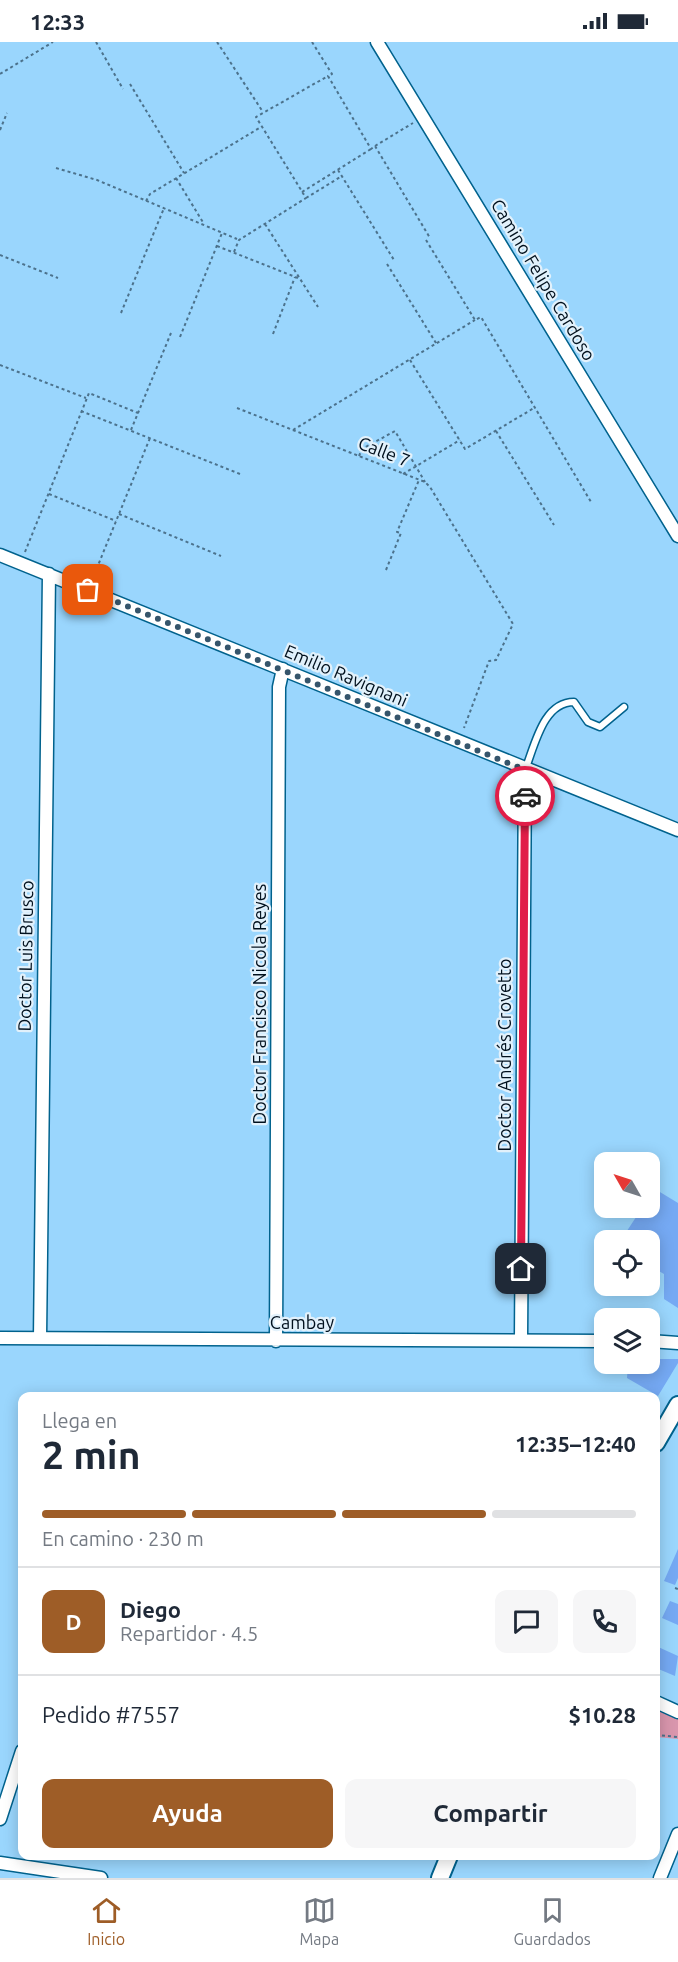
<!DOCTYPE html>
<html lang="es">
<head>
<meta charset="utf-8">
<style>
	body { margin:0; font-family:Ubuntu,sans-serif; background:#f6f6f7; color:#1f2937; height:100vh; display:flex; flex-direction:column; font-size:22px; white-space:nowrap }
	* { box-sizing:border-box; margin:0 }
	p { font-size:20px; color:#747a83 }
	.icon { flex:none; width:33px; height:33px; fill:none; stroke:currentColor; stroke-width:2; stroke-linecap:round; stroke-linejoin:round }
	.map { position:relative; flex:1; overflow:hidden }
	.side { position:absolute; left:18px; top:1350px; width:642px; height:468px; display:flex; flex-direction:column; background:#fff; border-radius:12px; box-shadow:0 3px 15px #0003 }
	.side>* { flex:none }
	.needle { width:39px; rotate:309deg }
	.buttons { position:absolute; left:594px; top:1110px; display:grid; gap:12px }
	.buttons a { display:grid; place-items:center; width:66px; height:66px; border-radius:12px; background:#fff; box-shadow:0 3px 15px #0003; font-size:30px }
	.pin { position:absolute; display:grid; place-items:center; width:51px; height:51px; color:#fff; margin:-26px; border-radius:12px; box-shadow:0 3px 9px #0006 }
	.courier { position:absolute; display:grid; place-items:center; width:60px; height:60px; margin:-30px; border:4px solid #e11d48; border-radius:50%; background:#fff; color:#222; box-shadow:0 2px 8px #0007 }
	.headline em { font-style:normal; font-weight:600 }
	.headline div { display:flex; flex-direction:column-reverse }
	.headline { display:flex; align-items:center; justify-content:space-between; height:102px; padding:0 24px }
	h1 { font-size:39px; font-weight:600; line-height:45px }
	.bar { display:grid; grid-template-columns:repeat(4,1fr); gap:9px 6px; align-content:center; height:72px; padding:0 24px }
	.bar i { height:8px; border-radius:4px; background:#e0e1e3 }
	.bar .selected { background:#9e5d27 }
	.bar p { grid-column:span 4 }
	.line { display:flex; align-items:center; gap:15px; padding:0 24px; border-top:2px solid #e0e1e3 }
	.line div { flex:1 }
	.round { display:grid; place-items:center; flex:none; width:63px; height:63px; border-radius:12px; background:#f6f6f7 }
	.cta { display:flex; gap:12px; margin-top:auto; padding:12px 24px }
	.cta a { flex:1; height:69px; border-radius:12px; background:#9e5d27; color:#fff; font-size:24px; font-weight:600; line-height:69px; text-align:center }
	.cta a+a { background:#f6f6f7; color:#1f2937 }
	.status { display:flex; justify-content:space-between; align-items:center; height:42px; padding:0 30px; background:#fff; direction:ltr }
	.status svg { height:16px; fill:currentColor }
	.dock { display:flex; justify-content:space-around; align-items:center; height:84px; border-top:2px solid #e0e1e3; background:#fff; font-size:16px; color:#747a83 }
	.dock a { display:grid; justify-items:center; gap:3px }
	.dock .selected { color:#9e5d27 }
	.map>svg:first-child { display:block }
	.green { fill:#d996ad }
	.building { fill:#75a9f3 }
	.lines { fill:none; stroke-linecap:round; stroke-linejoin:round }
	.service-casing { stroke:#01628d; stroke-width:9 }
	.minor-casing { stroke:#01628d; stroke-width:15 }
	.secondary-casing { stroke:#01628d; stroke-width:20 }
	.path { stroke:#4c728c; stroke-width:2; stroke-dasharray:3 3; stroke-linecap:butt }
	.service { stroke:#fff; stroke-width:6 }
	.minor { stroke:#fff; stroke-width:12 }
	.secondary { stroke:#fff; stroke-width:16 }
	.done { stroke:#36556b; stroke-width:6; stroke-dasharray:0 10.8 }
	.route { stroke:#e11d48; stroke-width:8 }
	.labels { text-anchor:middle; stroke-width:4.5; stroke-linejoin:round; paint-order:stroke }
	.street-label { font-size:18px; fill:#00101d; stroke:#e2f1fb }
</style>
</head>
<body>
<div class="status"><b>12:33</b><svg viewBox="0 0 49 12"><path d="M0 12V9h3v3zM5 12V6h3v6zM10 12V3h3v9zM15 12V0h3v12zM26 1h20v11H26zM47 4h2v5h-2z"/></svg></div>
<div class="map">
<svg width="678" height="1836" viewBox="0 0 678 1836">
	<rect width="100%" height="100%" fill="#9ad6fd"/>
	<path class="green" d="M656,1667l22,10v20l-22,-2z"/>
	<path class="building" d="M650,1144l28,17v105l-14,-9v-25l-14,-8v-26h-29l21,-32h8z
		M650,1317h28v4l-20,33 -31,-18 1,-14h22z
		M678,1507v29l-3,7 -11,-4z
		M670,1559l8,3v21l-16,-7z
		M656,1604l22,10 -3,20 -19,-8z"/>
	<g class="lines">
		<g class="service-casing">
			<path id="service" d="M525,728c10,-25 18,-68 49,-68l14,20 12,5 24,-20"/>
		</g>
		<g class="minor-casing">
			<path id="minor" d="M377,0l301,494
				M0,513l678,275
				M0,1296l604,3
				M40,1296l9,-764
				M521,1298l4,-570
				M276,1299l3,-654 4,-18
				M650,1299l28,2
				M656,1660l22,10
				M0,1777l22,-68
				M0,1821l101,15
				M660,1836l18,-44"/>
		</g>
		<g class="secondary-casing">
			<path id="secondary" d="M656,1401l22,-38
				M440,1836l9,-22"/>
		</g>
		<path class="path" d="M96,0l27,47
			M217,0l46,70
			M312,0l20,32 -4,2 43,73 4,-3 55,92
			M0,32l53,-32
			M130,42l54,89
			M0,88l7,-17
			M375,104l38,-23
			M56,126l41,12 140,59
			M338,128l56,90
			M176,136l28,46
			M302,150l69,-43
			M306,156l36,-22
			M146,159l4,-7 111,-67
			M265,182l53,83
			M426,198l49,80 6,-3 110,185
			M217,204l81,32
			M234,210l5,-12 67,-42 -50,-81 72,-41
			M0,213l58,23
			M387,222l49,79
			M121,271l43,-105
			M273,292l22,-57
			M180,295l42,-104
			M410,318l55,89 69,-41
			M0,323l86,33
			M237,366l188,74 5,5 83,137 -17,36 -7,1 -25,67
			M81,369l159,63
			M131,388l40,-97
			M293,388l182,-110
			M496,389l58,94
			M359,414l3,-7 33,-18 30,51
			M403,432l57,-34
			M49,452l67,27
			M119,472l102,42
			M25,510l64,-159 49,20
			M386,528l15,-37 -4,-1 22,-52
			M92,538l58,-142
			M675,1546l3,1
			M656,1693l22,2"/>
		<use href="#service" class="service"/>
		<use href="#minor" class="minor"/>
		<use href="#secondary" class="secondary"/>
	</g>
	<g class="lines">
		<path class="done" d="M88,548l437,180v26"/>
		<path class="route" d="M521,1227l4,-473"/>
	</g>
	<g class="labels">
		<g class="street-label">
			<text transform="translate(543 238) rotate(59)" y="6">Camino Felipe Cardoso</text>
			<text transform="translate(384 410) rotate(21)" y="6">Calle 7</text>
			<text transform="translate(346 634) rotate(23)" y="6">Emilio Ravignani</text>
			<text transform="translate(26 914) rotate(-89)" y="6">Doctor Luis Brusco</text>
			<text transform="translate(260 962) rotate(-90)" y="6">Doctor Francisco Nicola Reyes</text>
			<text transform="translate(505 1013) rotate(-90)" y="6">Doctor Andrés Crovetto</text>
			<text x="302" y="1287">Cambay</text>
		</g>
	</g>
</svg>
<div class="buttons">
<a><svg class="needle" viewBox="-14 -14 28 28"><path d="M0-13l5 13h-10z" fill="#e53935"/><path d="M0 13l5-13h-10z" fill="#747a83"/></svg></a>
<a><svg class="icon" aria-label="locate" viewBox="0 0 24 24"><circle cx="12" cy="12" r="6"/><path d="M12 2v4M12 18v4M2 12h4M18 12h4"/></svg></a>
<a><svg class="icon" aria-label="layers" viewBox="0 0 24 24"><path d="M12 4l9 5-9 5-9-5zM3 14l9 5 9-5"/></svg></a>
</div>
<div class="pin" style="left:88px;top:548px;background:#ea580c"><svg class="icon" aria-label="bag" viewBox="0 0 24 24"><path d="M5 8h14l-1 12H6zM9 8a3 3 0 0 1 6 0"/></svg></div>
<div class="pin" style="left:521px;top:1227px;background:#1f2937"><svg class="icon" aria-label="home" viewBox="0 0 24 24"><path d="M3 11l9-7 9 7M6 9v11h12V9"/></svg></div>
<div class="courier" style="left:525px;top:754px"><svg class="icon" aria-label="car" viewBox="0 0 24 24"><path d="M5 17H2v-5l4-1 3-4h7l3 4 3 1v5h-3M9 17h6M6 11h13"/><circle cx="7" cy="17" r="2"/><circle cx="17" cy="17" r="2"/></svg></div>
<section class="side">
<div class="headline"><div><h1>2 min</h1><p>Llega en</p></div><em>12:35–12:40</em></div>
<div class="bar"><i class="selected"></i><i class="selected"></i><i class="selected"></i><i></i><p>En camino · 230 m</p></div>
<div class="line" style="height:108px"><b class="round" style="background:#9e5d27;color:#fff">D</b><div><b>Diego</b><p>Repartidor · 4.5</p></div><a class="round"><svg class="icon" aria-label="chat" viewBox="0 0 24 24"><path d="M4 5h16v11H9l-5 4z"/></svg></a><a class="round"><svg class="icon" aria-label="phone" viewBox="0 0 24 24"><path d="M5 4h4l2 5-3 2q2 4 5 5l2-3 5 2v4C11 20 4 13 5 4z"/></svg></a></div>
<div class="line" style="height:78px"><div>Pedido #7557</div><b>$10.28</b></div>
<div class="cta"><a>Ayuda</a><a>Compartir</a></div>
</section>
</div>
<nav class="dock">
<a class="selected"><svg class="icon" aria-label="home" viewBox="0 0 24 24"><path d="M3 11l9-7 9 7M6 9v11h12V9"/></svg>Inicio</a>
<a><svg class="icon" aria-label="map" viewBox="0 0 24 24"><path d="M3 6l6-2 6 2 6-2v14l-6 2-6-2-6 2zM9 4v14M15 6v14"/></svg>Mapa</a>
<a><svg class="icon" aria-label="saved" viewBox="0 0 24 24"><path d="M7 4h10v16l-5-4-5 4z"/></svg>Guardados</a>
</nav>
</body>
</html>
